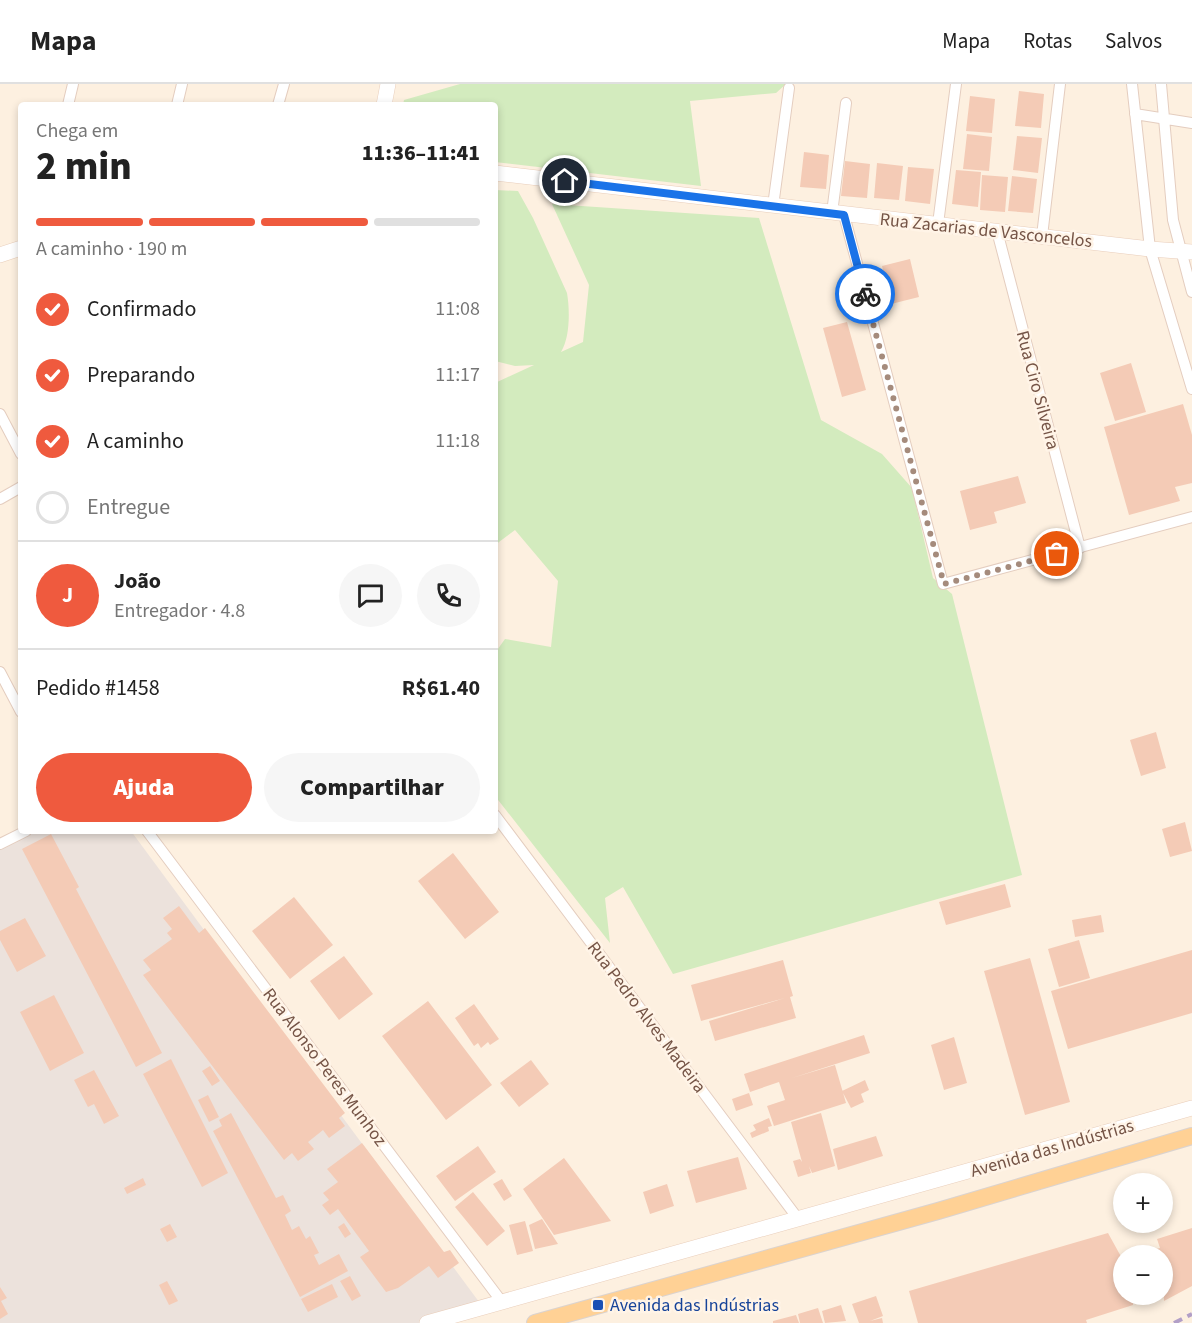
<!DOCTYPE html>
<html lang="pt">
<head>
<meta charset="utf-8">
<style>
	body { margin:0; font-family:"Source Sans 3",sans-serif; background:#f6f6f6; color:#222; height:100vh; display:flex; flex-direction:column; font-size:22px; white-space:nowrap }
	* { box-sizing:border-box; margin:0 }
	p { font-size:20px; color:#767676 }
	.icon { flex:none; width:33px; height:33px; fill:none; stroke:currentColor; stroke-width:2; stroke-linecap:round; stroke-linejoin:round }
	.map { position:relative; flex:1; overflow:hidden }
	.side { position:absolute; left:18px; top:18px; width:480px; height:732px; display:flex; flex-direction:column; background:#fff; border-radius:6px; box-shadow:0 3px 9px #0003 }
	.side>* { flex:none }
	.fabs { position:absolute; left:1113px; top:1089px; display:grid; gap:12px }
	.fabs a { display:grid; place-items:center; width:60px; height:60px; border-radius:50%; background:#fff; box-shadow:0 3px 9px #0003; font-size:30px }
	.pin { position:absolute; display:grid; place-items:center; width:51px; height:51px; color:#fff; margin:-26px; border:3px solid #fff; border-radius:50%; box-shadow:0 2px 6px #0007 }
	.courier { position:absolute; display:grid; place-items:center; width:60px; height:60px; margin:-30px; border:4px solid #1a73e8; border-radius:50%; background:#fff; color:#222; box-shadow:0 2px 8px #0007 }
	.head em { font-style:normal; font-weight:800 }
	.head div { display:flex; flex-direction:column-reverse }
	.head { display:flex; align-items:center; justify-content:space-between; height:102px; padding:0 18px }
	h1 { font-size:39px; font-weight:800; line-height:45px }
	.bar { display:grid; grid-template-columns:repeat(4,1fr); gap:9px 6px; align-content:center; height:72px; padding:0 18px }
	.bar i { height:8px; border-radius:4px; background:#e0e0e0 }
	.bar .selected { background:#ef5a3e }
	.bar p { grid-column:span 4 }
	.line { display:flex; align-items:center; gap:15px; padding:0 18px; border-top:2px solid #e0e0e0 }
	.line div { flex:1 }
	.round { display:grid; place-items:center; flex:none; width:63px; height:63px; border-radius:32px; background:#f6f6f6 }
	ol { padding:0 18px; list-style:none }
	li { display:flex; align-items:center; gap:18px; height:66px }
	li p { margin-inline-start:auto }
	li .icon { padding:6px; border-radius:50%; background:#ef5a3e; color:#fff; stroke-width:4 }
	li:last-child { color:#767676 }
	li i { width:33px; height:33px; border:3px solid #e0e0e0; border-radius:50% }
	.cta { display:flex; gap:12px; margin-top:auto; padding:12px 18px }
	.cta a { flex:1; height:69px; border-radius:36px; background:#ef5a3e; color:#fff; font-size:24px; font-weight:800; line-height:69px; text-align:center }
	.cta a+a { background:#f6f6f6; color:#222 }
	header { display:flex; align-items:center; gap:36px; box-sizing:border-box; height:84px; padding:0 30px; background:#fff; border-bottom:2px solid #e0e0e0 }
	header strong { font-size:28px }
	nav { display:flex; gap:33px; margin-inline-start:auto; font-size:21px }
	.map>svg:first-child { display:block }
	.industrial { fill:#ece2dc }
	.green { fill:#d3ebbe }
	.building { fill:#f4cbb6 }
	.lines { fill:none; stroke-linecap:round; stroke-linejoin:round }
	.street-casing { stroke:#e4cdbf; stroke-width:12 }
	.secondary-casing { stroke:#e9cebb; stroke-width:16 }
	.primary-casing { stroke:#dbd3cf; stroke-width:18 }
	.street { stroke:#fff; stroke-width:10 }
	.secondary { stroke:#fff; stroke-width:15 }
	.primary { stroke:#ffd195; stroke-width:16 }
	.rail { stroke:#b29fc7; stroke-width:4; stroke-dasharray:9 6; stroke-linecap:butt }
	.done { stroke:#a58b7c; stroke-width:6; stroke-dasharray:0 10.8 }
	.route { stroke:#1a73e8; stroke-width:8 }
	.transit-dot { fill:#1a4fb4; stroke:#fff4e7; stroke-width:2 }
	.labels { text-anchor:middle; stroke-width:5; stroke-linejoin:round; paint-order:stroke }
	.street-label { font-size:18px; fill:#755446; stroke:#fff4e7 }
	.transit-label { font-size:18px; fill:#164399; stroke:#fff4e7; text-anchor:start }
</style>
</head>
<body>
<header>
<strong>Mapa</strong>
<nav><a>Mapa</a><a>Rotas</a><a>Salvos</a></nav>
</header>
<div class="map">
<svg width="1192" height="1239" viewBox="0 0 1192 1239">
	<rect width="100%" height="100%" fill="#fdf0e0"/>
	<path class="industrial" d="M21,747h110l354,479 -44,13h-441v-481z"/>
	<path class="green" d="M460,0h326l-10,9 -86,8 11,85 -206,-24v-57h-92l1,-5z
		M495,106l23,1 15,27 34,75c3,17 3,45 -6,59l22,-10 6,-57 -37,-81 207,14 62,202 61,34 30,34 21,90 19,16 70,281 -349,99 -50,-87 -18,11 5,45 -115,-147v-143l10,-14 46,8 7,-66 -43,-51 -20,15v-162l39,-18 -19,1 -20,-5z"/>
	<path class="building" d="M1019,7l25,3 -3,34 -26,-2z
		M970,12l25,3 -3,34 -26,-2z
		M967,50l25,3 -3,34 -26,-2z
		M1017,52l25,2 -4,35 -25,-3z
		M804,68l25,3 -3,34 -26,-2z
		M845,77l25,3 -3,34 -26,-2z
		M877,79l26,3 -4,34 -25,-2z
		M908,83l26,2 -4,35 -25,-3z
		M956,86l25,2 -3,35 -26,-3z
		M982,91l26,2 -3,35 -25,-2z
		M1012,92l25,3 -4,34 -25,-2z
		M910,175l9,38 -28,7 -9,-38z
		M847,238l19,68 -24,7 -19,-69z
		M1131,279l15,49 -31,9 -15,-48z
		M1183,320l9,31v48l-17,4 5,14 -51,14 -25,-88z
		M1018,392l8,27 -32,9 3,11 -27,7 -10,-39z
		M1156,648l10,36 -25,8 -11,-36z
		M1185,738l7,29 -22,6 -8,-28z
		M51,750l28,53 -3,2 86,164 -26,14 -114,-218z
		M453,769l46,59 -34,27 -47,-58z
		M1005,800l6,23 -65,18 -7,-23z
		M294,813l39,48 -43,34 -38,-48z
		M179,822l20,27 6,-5 140,185 -6,5 6,8 -16,12 -6,-8 -15,12 6,7 -16,12 -6,-8 -8,7 -141,-185 8,-5 -8,-10 29,-21 -5,-6 5,-4 -9,-11z
		M1101,831l3,17 -29,5 -3,-17z
		M25,834l21,38 -29,16 -17,-32v-9z
		M1079,856l11,38 -31,9 -11,-38z
		M1192,866v63l-124,36 -17,-58z
		M344,872l29,38 -34,26 -29,-39z
		M1030,874l40,144 -45,13 -41,-144z
		M783,876l10,36 -3,1 6,21 -81,23 -6,-20 76,-23 -84,23 -10,-36z
		M54,911l30,58 -34,18 -30,-59z
		M428,917l64,84 -46,35 -64,-84z
		M474,920l25,35 -9,6 -2,-3 -7,6 -3,-5 -4,3 -19,-28z
		M864,951l6,18 -78,25 43,-13 11,38 -72,23 -7,-20 18,-6 -6,-18 -29,10 -6,-18z
		M954,953l13,46 -23,7 -13,-45z
		M171,975l57,114 -26,14 -59,-113z
		M531,976l18,24 -30,23 -19,-24z
		M210,982l10,15 -8,5 -10,-15z
		M94,986l25,46 -15,8 -10,-20 -6,3 -14,-27z
		M865,996l4,10 -8,4 3,8 -13,6 -9,-17z
		M749,1009l4,12 -17,6 -4,-12z
		M208,1011l11,22 -10,5 -11,-22z
		M231,1029l45,85 7,-3 8,16 -6,4 7,15 7,-4 7,13 4,-3 9,17 -5,2 5,10 20,-11 9,17 -48,26 -87,-166 9,-5 -3,-6z
		M821,1029l14,53 -23,7 -3,-7 2,7 -13,4 -5,-16 7,-2 2,3 -11,-40z
		M769,1034l3,8 -4,1 1,4 -17,7 -2,-5 6,-3 -3,-5z
		M876,1052l7,20 -45,14 -5,-21z
		M362,1059l82,109 6,-2 9,13 -21,15 -9,-12 -31,22 -12,4 -26,-35 9,-6 -31,-42 -8,6 -8,-10 7,-5 -6,-7 15,-11 -11,-13z
		M478,1062l18,26 -41,29 -19,-25z
		M738,1073l9,32 -51,14 -9,-32z
		M564,1074l47,63 -57,14 -31,-46z
		M143,1094l3,7 -19,9 -3,-6z
		M502,1095l10,17 -8,5 -11,-17z
		M667,1100l7,22 -24,8 -7,-22z
		M473,1108l32,39 -18,15 -32,-39z
		M542,1135l16,25 -23,5 -6,-24z
		M525,1137l8,30 -16,4 -8,-30z
		M344,1139l7,11 -6,4 -7,-11z
		M170,1140l7,13 -10,5 -7,-13z
		M1192,1144v58l-28,15 -2,-45h-11l-2,-5 11,-3 -3,-9z
		M1108,1149l16,29v32h17l1,3 -9,4v4l-47,15 1,3h-169l-9,-32z
		M350,1192l11,20 -9,5 -12,-20z
		M167,1197l11,20 -9,4 -10,-20z
		M332,1200l6,13 -30,15 -7,-13z
		M0,1203l7,11 -6,3 7,13 -8,5z
		M876,1212l7,20 -13,5 12,-3 1,5h-24l-7,-19z
		M841,1221l5,16 -21,2 -3,-12z
		M818,1224l5,15h-23l-2,-9z
		M796,1231l3,8h-26v-2z"/>
	<g class="lines">
		<g class="street-casing">
			<path id="street" d="M1132,0l18,165 42,140
				M1161,0l12,136 19,72
				M68,21l5,-21
				M177,21l5,-21
				M278,21l6,-21
				M1135,30l57,9
				M773,122l16,-118
				M832,129l14,-110
				M844,131l99,369 249,-67
				M938,140l18,-140
				M997,147l83,317
				M1042,152l18,-152
				M0,330l21,40
				M0,415l21,-12
				M0,588l21,40
				M495,731l304,405
				M147,747l355,471
				M0,760l26,-13"/>
		</g>
		<g class="secondary-casing">
			<path id="secondary" d="M384,21l4,-21
				M495,89l655,76 42,3
				M0,171l21,-7
				M427,1239l765,-215"/>
		</g>
		<g class="primary-casing">
			<path id="primary" d="M535,1239l403,-112 254,-75"/>
		</g>
		<use href="#street" class="street"/>
		<use href="#secondary" class="secondary"/>
		<use href="#primary" class="primary"/>
		<path class="rail" d="M1174,1239l18,-9"/>
	</g>
	<g class="lines">
		<path class="done" d="M865,210l79,290 113,-30"/>
		<path class="route" d="M565,97l279,34 21,79"/>
	</g>
	<rect class="transit-dot" x="592" y="1215" width="12" height="12" rx="3"/>
	<g class="labels">
		<g class="street-label">
			<text transform="translate(986 146) rotate(6)" y="6">Rua Zacarias de Vasconcelos</text>
			<text transform="translate(1038 306) rotate(75)" y="6">Rua Ciro Silveira</text>
			<text transform="translate(647 933) rotate(53)" y="6">Rua Pedro Alves Madeira</text>
			<text transform="translate(325 983) rotate(53)" y="6">Rua Alonso Peres Munhoz</text>
			<text transform="translate(1052 1064) rotate(-16)" y="6">Avenida das Indústrias</text>
		</g>
		<g class="transit-label">
			<text x="610" y="1227">Avenida das Indústrias</text>
		</g>
	</g>
</svg>
<div class="fabs">
<a>+</a>
<a>−</a>
</div>
<div class="pin" style="left:1057px;top:470px;background:#ea580c"><svg class="icon" aria-label="bag" viewBox="0 0 24 24"><path d="M5 8h14l-1 12H6zM9 8a3 3 0 0 1 6 0"/></svg></div>
<div class="pin" style="left:565px;top:97px;background:#1f2937"><svg class="icon" aria-label="home" viewBox="0 0 24 24"><path d="M3 11l9-7 9 7M6 9v11h12V9"/></svg></div>
<div class="courier" style="left:865px;top:210px"><svg class="icon" aria-label="bike" viewBox="0 0 24 24"><circle cx="6" cy="16" r="4"/><circle cx="18" cy="16" r="4"/><path d="M6 16l4-8h5l3 8M10 8l3 8H6M13 5h3"/></svg></div>
<section class="side">
<div class="head"><div><h1>2 min</h1><p>Chega em</p></div><em>11:36–11:41</em></div>
<div class="bar"><i class="selected"></i><i class="selected"></i><i class="selected"></i><i></i><p>A caminho · 190 m</p></div>
<ol>
<li><svg class="icon" aria-label="check" viewBox="0 0 24 24"><path d="M5 12l5 5 9-10"/></svg>Confirmado<p>11:08</p></li>
<li><svg class="icon" aria-label="check" viewBox="0 0 24 24"><path d="M5 12l5 5 9-10"/></svg>Preparando<p>11:17</p></li>
<li><svg class="icon" aria-label="check" viewBox="0 0 24 24"><path d="M5 12l5 5 9-10"/></svg>A caminho<p>11:18</p></li>
<li><i></i>Entregue</li>
</ol>
<div class="line" style="height:108px"><b class="round" style="background:#ef5a3e;color:#fff">J</b><div><b>João</b><p>Entregador · 4.8</p></div><a class="round"><svg class="icon" aria-label="chat" viewBox="0 0 24 24"><path d="M4 5h16v11H9l-5 4z"/></svg></a><a class="round"><svg class="icon" aria-label="phone" viewBox="0 0 24 24"><path d="M5 4h4l2 5-3 2q2 4 5 5l2-3 5 2v4C11 20 4 13 5 4z"/></svg></a></div>
<div class="line" style="height:78px"><div>Pedido #1458</div><b>R$61.40</b></div>
<div class="cta"><a>Ajuda</a><a>Compartilhar</a></div>
</section>
</div>
</body>
</html>
